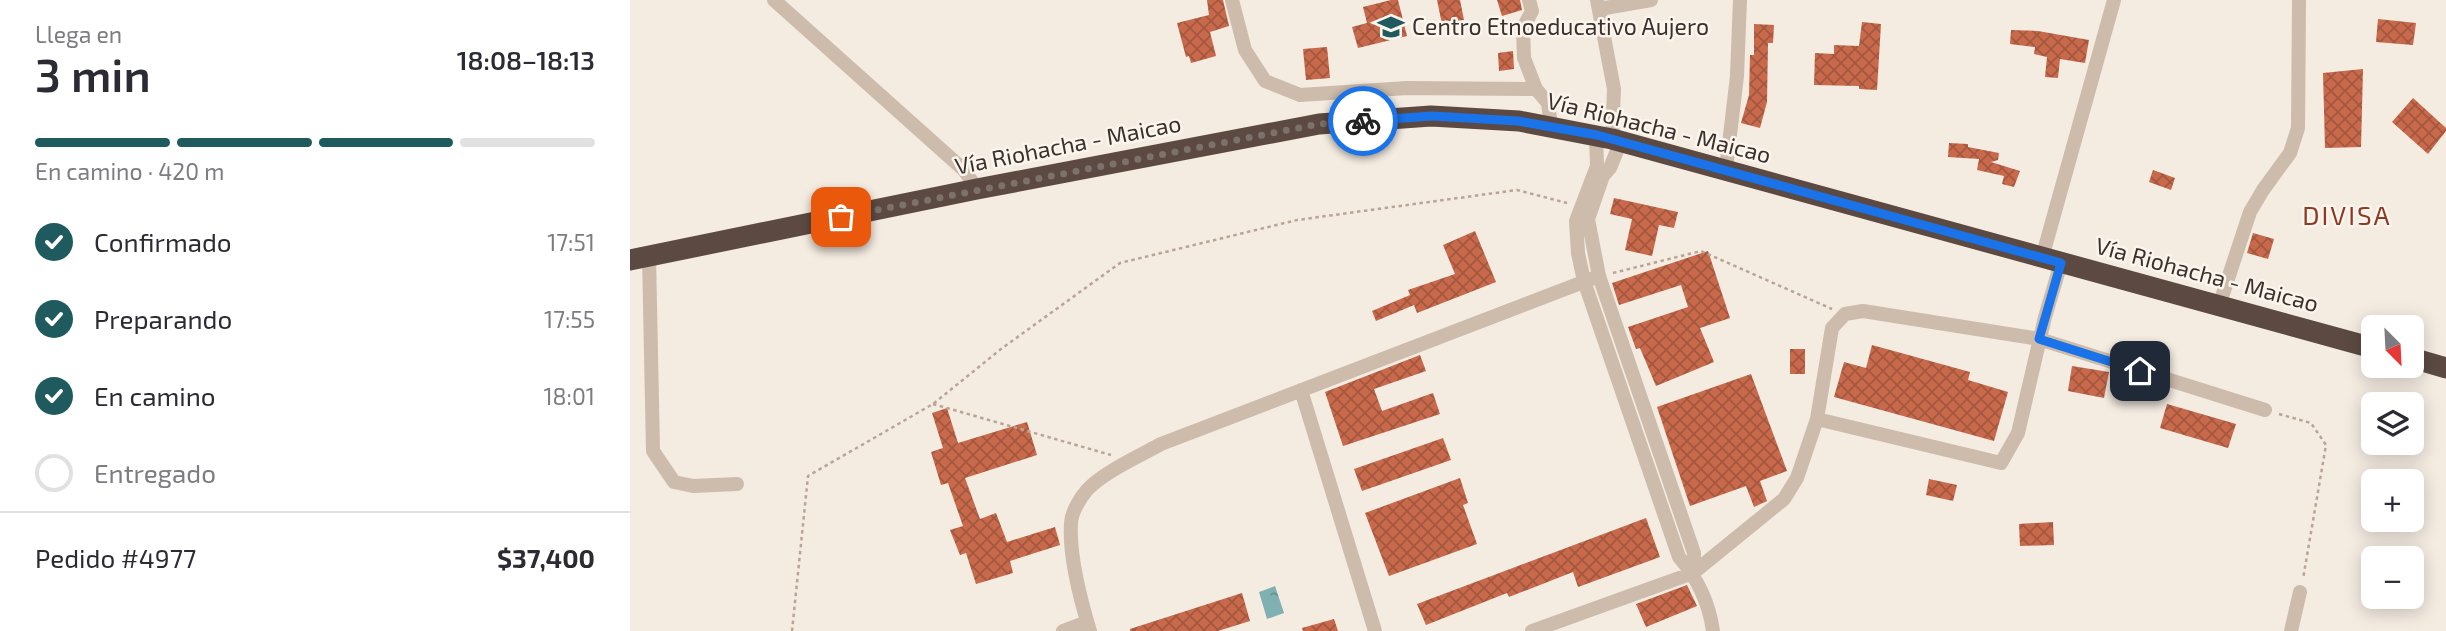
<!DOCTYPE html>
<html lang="es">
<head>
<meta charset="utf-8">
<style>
	body { margin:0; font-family:"Exo 2",sans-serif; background:#f2f2f3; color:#2b2b33; height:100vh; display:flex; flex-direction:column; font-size:26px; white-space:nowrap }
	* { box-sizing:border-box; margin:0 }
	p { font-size:23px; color:#7c7c81 }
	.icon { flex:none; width:38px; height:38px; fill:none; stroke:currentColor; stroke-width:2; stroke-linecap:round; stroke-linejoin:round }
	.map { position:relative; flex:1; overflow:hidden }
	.panel { display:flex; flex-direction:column; background:#fff; width:630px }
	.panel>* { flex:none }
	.needle { width:46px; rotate:156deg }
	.controls { position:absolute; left:1731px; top:315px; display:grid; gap:14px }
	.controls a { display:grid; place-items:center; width:63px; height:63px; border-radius:10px; background:#fff; box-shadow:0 4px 18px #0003; font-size:35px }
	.pin { position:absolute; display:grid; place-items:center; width:60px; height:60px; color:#fff; margin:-30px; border-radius:14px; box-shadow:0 4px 10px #0006 }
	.courier { position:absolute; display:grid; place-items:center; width:70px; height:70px; margin:-35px; border:5px solid #1a73e8; border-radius:50%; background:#fff; color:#222; box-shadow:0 2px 9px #0007 }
	.head em { font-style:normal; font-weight:600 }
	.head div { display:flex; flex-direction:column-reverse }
	.head { display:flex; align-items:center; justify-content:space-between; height:119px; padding:0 35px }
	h1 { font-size:46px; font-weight:600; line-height:52px }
	.bar { display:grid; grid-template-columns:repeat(4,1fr); gap:10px 7px; align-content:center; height:84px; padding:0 35px }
	.bar i { height:9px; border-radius:5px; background:#e1e1e2 }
	.bar .current { background:#1f5a5e }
	.bar p { grid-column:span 4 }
	.line { display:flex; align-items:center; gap:18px; padding:0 35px; border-top:2px solid #e1e1e2 }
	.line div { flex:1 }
	ol { padding:0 35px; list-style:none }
	li { display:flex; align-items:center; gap:21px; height:77px }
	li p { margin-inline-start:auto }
	li .icon { padding:7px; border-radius:50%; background:#1f5a5e; color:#fff; stroke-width:4 }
	li:last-child { color:#7c7c81 }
	li i { width:38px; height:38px; border:4px solid #e1e1e2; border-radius:50% }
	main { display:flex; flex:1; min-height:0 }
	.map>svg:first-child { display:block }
	.water { fill:url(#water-ripples) }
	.building { fill:url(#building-cross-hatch) }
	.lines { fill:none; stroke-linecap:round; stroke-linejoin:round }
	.path { stroke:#b9a596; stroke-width:2.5; stroke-dasharray:3.5 3.5; stroke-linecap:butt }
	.minor { stroke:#cdbbac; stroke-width:14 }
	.highway { stroke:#5c4a42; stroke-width:21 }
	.done { stroke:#7c716b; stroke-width:7; stroke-dasharray:0 12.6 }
	.route { stroke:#1a73e8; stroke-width:9 }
	.labels { text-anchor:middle; stroke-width:5; stroke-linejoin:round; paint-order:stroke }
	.poi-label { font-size:23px; fill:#3b302b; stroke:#fbf5ee; text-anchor:start }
	.street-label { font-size:23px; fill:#3b302b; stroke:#fbf5ee }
	.quarter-label { font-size:26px; letter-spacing:2px; fill:#8c3b22; stroke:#fbf5ee }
</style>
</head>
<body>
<main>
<section class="panel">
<div class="head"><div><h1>3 min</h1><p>Llega en</p></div><em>18:08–18:13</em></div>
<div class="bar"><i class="current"></i><i class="current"></i><i class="current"></i><i></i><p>En camino · 420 m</p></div>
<ol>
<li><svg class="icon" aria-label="check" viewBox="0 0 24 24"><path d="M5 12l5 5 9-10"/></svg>Confirmado<p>17:51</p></li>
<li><svg class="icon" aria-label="check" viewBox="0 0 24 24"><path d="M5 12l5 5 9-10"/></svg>Preparando<p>17:55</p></li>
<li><svg class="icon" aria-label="check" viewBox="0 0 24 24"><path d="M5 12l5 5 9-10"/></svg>En camino<p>18:01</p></li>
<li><i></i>Entregado</li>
</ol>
<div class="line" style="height:91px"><div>Pedido #4977</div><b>$37,400</b></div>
</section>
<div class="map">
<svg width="1816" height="631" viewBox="0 0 1816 631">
	<defs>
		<pattern id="water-ripples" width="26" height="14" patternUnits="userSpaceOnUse" patternTransform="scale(1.75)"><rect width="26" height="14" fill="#7fb0b2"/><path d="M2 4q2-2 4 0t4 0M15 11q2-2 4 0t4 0" fill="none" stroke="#699091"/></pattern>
		<pattern id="building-cross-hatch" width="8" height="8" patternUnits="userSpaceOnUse" patternTransform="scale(1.75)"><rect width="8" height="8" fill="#c8694b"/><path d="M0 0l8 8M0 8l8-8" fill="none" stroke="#a4573f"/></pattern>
	</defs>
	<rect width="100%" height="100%" fill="#f4ebe1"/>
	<path class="water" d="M645,586l9,27 -17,6 -8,-27z"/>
	<path class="building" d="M577,0h16l6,26 -19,6 6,24 -25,7 -2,-7 -3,1 -9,-34 32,-8z
		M761,0h7l9,36 -49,12 -6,-21 15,-4 -4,-16z
		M807,0h23l4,20 -22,4z
		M867,0h23l2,10 -20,6z
		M1748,19l38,4 -3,22 -37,-3z
		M1232,22l19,2 -4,66 -18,-1v-3l-45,-1 1,-32 19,1v-9l25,1z
		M1124,24l20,1 -1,18h-5l-1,59 -7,26 -19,-5 8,-28 1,-40h4z
		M1381,30l27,1 51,9 -4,23 -25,-4 -2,19 -13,-1 2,-20 -13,-3 1,-7 -25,-3z
		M697,47l3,31 -24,2 -3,-31z
		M883,51l1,18 -15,2 -1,-18z
		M1733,69l-2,78 -36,1 -2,-75z
		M1783,98l33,30v3l-18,23 -36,-32z
		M1319,143l19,1v3l31,6 -1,7 -7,2 29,9 -6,16 -12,-3 2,-8 -27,-6 2,-11 -31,-2z
		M1523,170l22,8 -4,12 -22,-8z
		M984,198l64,14 -4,16 -15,-3 -7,31 -27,-6 7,-31 -22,-5z
		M845,231l21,51 -79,31 -3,-8 -38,16 -4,-10 38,-16 -2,-5 47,-16 -12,-29z
		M1623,233l21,6 -6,20 -21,-6z
		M1078,251l22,67 -30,10 14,34 -58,24 -16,-38 -4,1 -8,-22 60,-20 -7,-22 -62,20 -7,-22z
		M1242,345l98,27 -2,8 40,12 -14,49 -160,-44 10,-35 22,6z
		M1160,349h15v25h-15z
		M790,355l6,16 -52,18 8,22 51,-18 7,21 -97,32 -18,-54z
		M1442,366l37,6 -5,26 -36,-7z
		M1121,374l36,97 -27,10 7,20 -13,6 -8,-21 -56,20 -33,-99z
		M1537,404l69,20 -8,24 -68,-20z
		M317,408l11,35 69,-21 10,33 -72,23 15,41 16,-6 11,29 48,-15 5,18 -50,16 3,12 -37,11 -10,-31 -6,2 -10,-25 13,-4 -15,-43 -7,2 -10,-33 12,-4 -11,-35z
		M813,438l8,22 -89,31 -8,-22z
		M830,478l8,25 -5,2 14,39 -88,32 -24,-63z
		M1299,479l28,6 -4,16 -27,-6z
		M1016,518l14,39 -82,30 -5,-15 -64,25 -2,-4 -81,32 -9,-21z
		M1423,522l1,23 -34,1 -1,-22z
		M1057,585l10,21 -51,21 -10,-23z
		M612,593l8,28 -32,10h-88v-2z
		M704,619l4,12h-35l-1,-3z"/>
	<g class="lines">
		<path class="path" d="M983,273l88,-22 131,58
			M303,404l178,51
			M1649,414l32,9 15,22 -23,134
			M162,631l16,-155 125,-72 68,-55 119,-86 177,-43 220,-30 50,13"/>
		<path class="minor" d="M144,0l190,170 13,19
			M602,0l13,50 20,31 35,14 107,-7 129,1 12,14 3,23
			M899,0l3,11 -9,17 1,30 12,31
			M967,0l17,89 -2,50
			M969,9l52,-9
			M966,135l1,31 -21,55 2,32 6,28 95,276c19,22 30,45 34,74
			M991,141l-11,27 -7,8 -15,43 11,57 95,277 -1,20
			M1096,169l11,-93 3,-76
			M19,256l4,195 21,31 19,4 44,-2
			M1412,258l72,-258
			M1589,306l31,-94 13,-22 27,-37 8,-25 1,-128
			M671,390l74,241
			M1187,419l184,44 17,-30 27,-116 16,-54
			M433,631l24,-9
			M460,631c-9,-29 -21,-76 -19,-107 0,-11 9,-26 16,-34 15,-17 54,-35 74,-46l438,-168
			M902,631l161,-58 91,-74 13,-21 20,-59 15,-91 13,-14 18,-3 176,28 226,71
			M1661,631l9,-39"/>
		<path class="highway" d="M0,260l347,-71 342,-65 112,-8 88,5 93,18 761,209
			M1782,358l34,10"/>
	</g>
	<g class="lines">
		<path class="done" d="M211,217l478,-93 44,-3"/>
		<path class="route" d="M733,121l69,-5 86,5 79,14 464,128 -22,76 101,32"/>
	</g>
	<defs>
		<g id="school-bare" transform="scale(2.1)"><path d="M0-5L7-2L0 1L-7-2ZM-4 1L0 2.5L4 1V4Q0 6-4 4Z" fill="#1f5a5e" stroke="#fbf5ee" stroke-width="2.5" paint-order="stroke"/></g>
	</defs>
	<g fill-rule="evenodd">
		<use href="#school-bare" x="761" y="27"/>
	</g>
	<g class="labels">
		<g class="poi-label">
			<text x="782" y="35">Centro Etnoeducativo Aujero</text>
		</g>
		<g class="street-label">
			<text transform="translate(1029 128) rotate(14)" y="8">Vía Riohacha - Maicao</text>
			<text transform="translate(438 145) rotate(-11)" y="8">Vía Riohacha - Maicao</text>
			<text transform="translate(1577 275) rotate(15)" y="8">Vía Riohacha - Maicao</text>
		</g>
		<g class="quarter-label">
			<text x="1717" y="225">DIVISA</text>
		</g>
	</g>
</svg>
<div class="controls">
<a><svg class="needle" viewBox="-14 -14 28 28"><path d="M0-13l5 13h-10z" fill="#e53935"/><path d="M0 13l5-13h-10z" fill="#7c7c81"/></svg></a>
<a><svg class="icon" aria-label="layers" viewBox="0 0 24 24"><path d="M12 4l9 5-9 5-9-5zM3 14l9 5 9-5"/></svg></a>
<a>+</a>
<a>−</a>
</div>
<div class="pin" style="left:211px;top:217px;background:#ea580c"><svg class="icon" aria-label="bag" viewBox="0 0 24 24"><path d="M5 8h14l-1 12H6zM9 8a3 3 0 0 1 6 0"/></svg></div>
<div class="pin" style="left:1510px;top:371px;background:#1f2937"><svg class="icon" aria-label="home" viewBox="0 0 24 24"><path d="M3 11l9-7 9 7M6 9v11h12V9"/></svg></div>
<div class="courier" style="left:733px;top:121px"><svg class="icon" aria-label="bike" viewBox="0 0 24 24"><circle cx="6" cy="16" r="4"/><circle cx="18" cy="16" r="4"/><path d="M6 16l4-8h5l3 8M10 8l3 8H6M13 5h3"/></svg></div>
</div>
</main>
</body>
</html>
